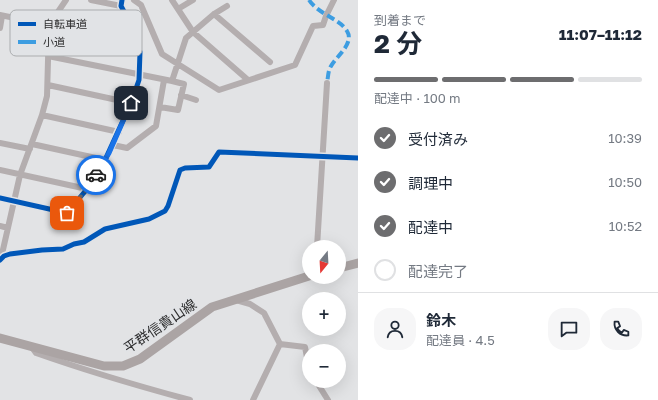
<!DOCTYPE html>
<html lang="ja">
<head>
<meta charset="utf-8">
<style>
	body { margin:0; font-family:"Golos Text","Noto Sans JP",sans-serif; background:#f6f6f7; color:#1f2937; height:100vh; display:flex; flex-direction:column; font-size:15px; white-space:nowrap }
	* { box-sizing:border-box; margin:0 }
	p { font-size:13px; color:#747a83 }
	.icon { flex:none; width:22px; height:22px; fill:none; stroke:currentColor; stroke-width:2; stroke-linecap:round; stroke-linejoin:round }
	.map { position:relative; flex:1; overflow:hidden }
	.details { display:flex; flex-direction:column; background:#fff; width:300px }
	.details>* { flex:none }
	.needle { width:26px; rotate:198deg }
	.fabs { position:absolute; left:302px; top:240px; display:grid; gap:8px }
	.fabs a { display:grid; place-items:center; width:44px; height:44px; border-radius:50%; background:#fff; box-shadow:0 4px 16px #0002; font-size:20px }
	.pin { position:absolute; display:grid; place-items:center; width:34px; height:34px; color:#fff; margin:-17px; border-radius:8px; box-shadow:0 2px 6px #0006 }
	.courier { position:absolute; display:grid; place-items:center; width:40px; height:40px; margin:-20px; border:3px solid #1a73e8; border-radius:50%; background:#fff; color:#222; box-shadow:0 1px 5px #0007 }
	.head em { font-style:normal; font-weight:700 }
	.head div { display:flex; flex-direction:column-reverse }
	.head { display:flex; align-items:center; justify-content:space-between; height:68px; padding:0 16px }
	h1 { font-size:26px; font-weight:700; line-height:30px }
	.bar { display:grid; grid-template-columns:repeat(4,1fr); gap:6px 4px; align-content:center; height:48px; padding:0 16px }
	.bar i { height:5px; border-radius:3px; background:#e0e1e3 }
	.bar .active { background:#6d6d6f }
	.bar p { grid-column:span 4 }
	.line { display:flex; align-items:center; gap:10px; padding:0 16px; border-top:1px solid #e0e1e3 }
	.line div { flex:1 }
	.round { display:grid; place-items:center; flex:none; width:42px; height:42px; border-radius:16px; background:#f6f6f7 }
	ol { padding:0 16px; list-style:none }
	li { display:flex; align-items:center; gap:12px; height:44px }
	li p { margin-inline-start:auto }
	li .icon { padding:4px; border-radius:50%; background:#6d6d6f; color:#fff; stroke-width:4 }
	li:last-child { color:#747a83 }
	li i { width:22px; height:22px; border:2px solid #e0e1e3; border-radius:50% }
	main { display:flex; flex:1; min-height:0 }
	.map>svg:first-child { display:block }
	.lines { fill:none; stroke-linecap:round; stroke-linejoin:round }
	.street { stroke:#b4aeaf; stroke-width:6 }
	.secondary { stroke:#aba4a4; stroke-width:9 }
	.quiet { stroke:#3d9de1; stroke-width:4; stroke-dasharray:8 4; stroke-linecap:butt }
	.cycleway-casing { stroke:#e1e3e6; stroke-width:8 }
	.cycleway { stroke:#0057b8; stroke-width:5 }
	.done { stroke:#6d6d6f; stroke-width:4; stroke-dasharray:0 7.2 }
	.route { stroke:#1a73e8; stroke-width:5 }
	.labels { text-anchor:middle; stroke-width:4; stroke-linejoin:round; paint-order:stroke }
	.street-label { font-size:14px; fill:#2e2e2f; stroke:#e1e3e6 }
	.key { fill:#e1e3e6; stroke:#abadaf; stroke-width:1 }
	.key-label { font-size:11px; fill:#2e2e2f }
</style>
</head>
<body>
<main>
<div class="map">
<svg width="358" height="400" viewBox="0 0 358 400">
	<rect width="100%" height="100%" fill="#e2e3e5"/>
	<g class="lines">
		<path class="street" d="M91,0l30,6
			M134,0l7,5 21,49 57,36 76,-25 18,-39 10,-1 3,-9 8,-16
			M172,0l21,32 55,48
			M178,9l15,-9
			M214,14l56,48
			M0,15l138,29
			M0,28l2,-12
			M48,56l124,25 14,-43 28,-24 13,-8
			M48,85l83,18
			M181,95l15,5
			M160,107l18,3 6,-26 -12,-3
			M42,115l77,17
			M0,143l30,6
			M32,144l73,16
			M113,145l14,3 29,-22 8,-46
			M0,170l87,19
			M0,198l67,15 20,-24 18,-29 26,-57 8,-23 1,-28 -7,-24 -12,-22 1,-6
			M0,226l8,2
			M317,247l10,-164
			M2,254l18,-79 22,-60 5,-19 2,-71 17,-25
			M0,260l4,-4 6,-2 32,-4 21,-1 11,-5 10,-2 21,-13 44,-10 16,-8 3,-5 12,-36 5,-2 24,-1 10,-15 139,6
			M236,300l14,4 14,9 16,31
			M280,344l25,3 4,21
			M31,346l5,7c51,18 102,33 154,47
			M316,381l12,19
			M253,400l27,-56"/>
		<path class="secondary" d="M339,268l19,-5
			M0,338l104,28h19l17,-7 72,-52 97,-31"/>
		<path class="quiet" d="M309,0c9,14 31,19 38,31 8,13 -12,26 -17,37 -2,4 -2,10 -3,15"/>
		<g class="cycleway-casing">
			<path id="cycleway" d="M0,198l67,15 20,-24 18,-29 26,-57 8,-23 1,-28 -7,-24 -12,-22 1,-6
				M0,260l4,-4 6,-2 32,-4 21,-1 11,-5 10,-2 21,-13 44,-10 16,-8 3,-5 12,-36 5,-2 24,-1 10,-15 139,6"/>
		</g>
		<use href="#cycleway" class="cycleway"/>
	</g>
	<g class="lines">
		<path class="done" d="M67,213l20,-24 9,-14"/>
		<path class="route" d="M96,175l13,-22 22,-50"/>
	</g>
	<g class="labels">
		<g class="street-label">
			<text transform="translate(160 326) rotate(-34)" y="5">平群信貴山線</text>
		</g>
	</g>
	<rect x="10" y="10" width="132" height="46" rx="6" class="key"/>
	<rect x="18" y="22" width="18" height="4" fill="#0057b8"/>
	<rect x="18" y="40" width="18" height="4" fill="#3d9de1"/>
	<g class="key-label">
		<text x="43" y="28">自転車道</text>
		<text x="43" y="46">小道</text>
	</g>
</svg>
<div class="fabs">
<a><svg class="needle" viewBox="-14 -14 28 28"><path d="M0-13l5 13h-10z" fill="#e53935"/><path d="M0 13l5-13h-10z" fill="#747a83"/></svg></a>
<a>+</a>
<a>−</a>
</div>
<div class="pin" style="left:67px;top:213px;background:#ea580c"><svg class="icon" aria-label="bag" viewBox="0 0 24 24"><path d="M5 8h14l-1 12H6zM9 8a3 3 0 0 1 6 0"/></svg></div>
<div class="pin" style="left:131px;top:103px;background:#1f2937"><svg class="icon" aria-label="home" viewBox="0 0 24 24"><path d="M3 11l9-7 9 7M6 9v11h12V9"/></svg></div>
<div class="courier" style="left:96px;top:175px"><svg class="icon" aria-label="car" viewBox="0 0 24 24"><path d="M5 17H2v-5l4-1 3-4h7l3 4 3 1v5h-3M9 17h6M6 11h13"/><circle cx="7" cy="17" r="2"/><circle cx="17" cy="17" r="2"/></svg></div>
</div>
<section class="details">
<div class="head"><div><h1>2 分</h1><p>到着まで</p></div><em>11:07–11:12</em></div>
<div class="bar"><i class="active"></i><i class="active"></i><i class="active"></i><i></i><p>配達中 · 100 m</p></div>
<ol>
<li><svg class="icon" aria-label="check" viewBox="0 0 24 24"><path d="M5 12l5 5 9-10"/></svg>受付済み<p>10:39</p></li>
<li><svg class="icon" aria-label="check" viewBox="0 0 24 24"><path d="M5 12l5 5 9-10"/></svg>調理中<p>10:50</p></li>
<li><svg class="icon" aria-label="check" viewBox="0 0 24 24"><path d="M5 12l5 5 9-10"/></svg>配達中<p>10:52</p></li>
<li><i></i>配達完了</li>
</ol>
<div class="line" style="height:72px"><a class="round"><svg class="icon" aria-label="person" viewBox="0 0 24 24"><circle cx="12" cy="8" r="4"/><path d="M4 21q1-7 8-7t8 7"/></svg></a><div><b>鈴木</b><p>配達員 · 4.5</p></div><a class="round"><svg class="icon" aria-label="chat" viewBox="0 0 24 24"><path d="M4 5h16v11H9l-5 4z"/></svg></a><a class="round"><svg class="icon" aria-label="phone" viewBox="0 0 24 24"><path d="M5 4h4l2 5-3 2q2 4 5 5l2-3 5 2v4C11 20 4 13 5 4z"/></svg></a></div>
</section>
</main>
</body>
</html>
